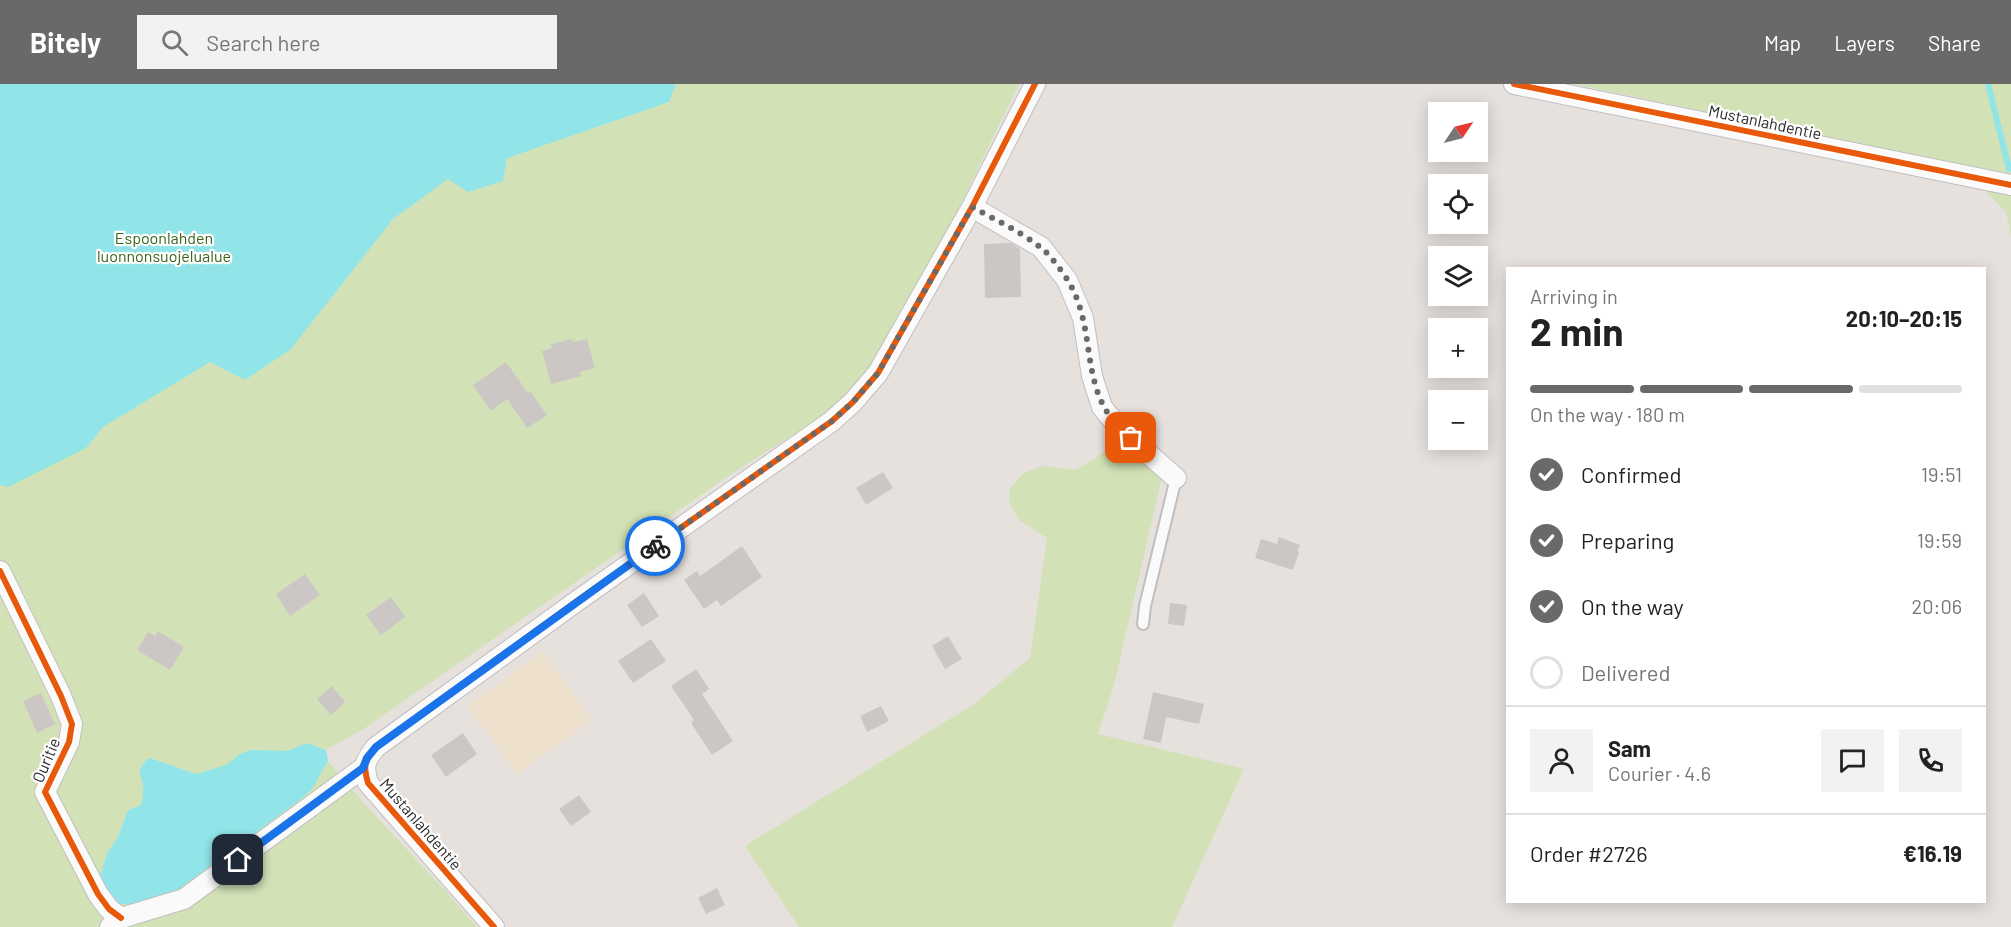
<!DOCTYPE html>
<html lang="en">
<head>
<meta charset="utf-8">
<style>
	body { margin:0; font-family:Barlow,sans-serif; background:#f2f2f2; color:#222; height:100vh; display:flex; flex-direction:column; font-size:22px; white-space:nowrap }
	* { box-sizing:border-box; margin:0 }
	p { font-size:20px; color:#767676 }
	.icon { flex:none; width:33px; height:33px; fill:none; stroke:currentColor; stroke-width:2; stroke-linecap:round; stroke-linejoin:round }
	.map { position:relative; flex:1; overflow:hidden }
	.details { position:absolute; left:1506px; top:183px; width:480px; height:636px; display:flex; flex-direction:column; background:#fff; border-radius:0px; box-shadow:0 3px 15px #0003 }
	.details>* { flex:none }
	.needle { width:39px; rotate:55deg }
	.controls { position:absolute; left:1428px; top:18px; display:grid; gap:12px }
	.controls a { display:grid; place-items:center; width:60px; height:60px; border-radius:0px; background:#fff; box-shadow:0 3px 15px #0003; font-size:30px }
	.pin { position:absolute; display:grid; place-items:center; width:51px; height:51px; color:#fff; margin:-26px; border-radius:12px; box-shadow:0 3px 9px #0006 }
	.courier { position:absolute; display:grid; place-items:center; width:60px; height:60px; margin:-30px; border:4px solid #1a73e8; border-radius:50%; background:#fff; color:#222; box-shadow:0 2px 8px #0007 }
	.headline em { font-style:normal; font-weight:700 }
	.headline div { display:flex; flex-direction:column-reverse }
	.headline { display:flex; align-items:center; justify-content:space-between; height:102px; padding:0 24px }
	h1 { font-size:39px; font-weight:700; line-height:45px }
	.bar { display:grid; grid-template-columns:repeat(4,1fr); gap:9px 6px; align-content:center; height:72px; padding:0 24px }
	.bar i { height:8px; border-radius:4px; background:#e0e0e0 }
	.bar .selected { background:#6b6968 }
	.bar p { grid-column:span 4 }
	.line { display:flex; align-items:center; gap:15px; padding:0 24px; border-top:2px solid #e0e0e0 }
	.line div { flex:1 }
	.round { display:grid; place-items:center; flex:none; width:63px; height:63px; border-radius:0px; background:#f2f2f2 }
	ol { padding:0 24px; list-style:none }
	li { display:flex; align-items:center; gap:18px; height:66px }
	li p { margin-inline-start:auto }
	li .icon { padding:6px; border-radius:50%; background:#6b6968; color:#fff; stroke-width:4 }
	li:last-child { color:#767676 }
	li i { width:33px; height:33px; border:3px solid #e0e0e0; border-radius:50% }
	header { display:flex; align-items:center; gap:36px; box-sizing:border-box; height:84px; padding:0 30px; background:#6b6968; color:#fff }
	header strong { font-size:28px }
	nav { display:flex; gap:33px; margin-inline-start:auto; font-size:21px }
	.search { width:420px; height:54px; background:#f2f2f2; display:flex; align-items:center; gap:15px; box-sizing:border-box; padding:0 21px; border-radius:0px; color:#767676; font-size:22px }
	.map>svg:first-child { display:block }
	.green { fill:#d2e2b6 }
	.sand { fill:#ecdfcb }
	.water { fill:#91e5e9 }
	.lines { fill:none; stroke-linecap:round; stroke-linejoin:round }
	.stream { stroke:#91e5e9; stroke-width:6 }
	.building { fill:#ccc7c5 }
	.service-casing { stroke:#c0bfc0; stroke-width:14 }
	.minor-casing { stroke:#c0bfc0; stroke-width:22 }
	.service { stroke:#fbfafa; stroke-width:10 }
	.minor { stroke:#fbfafa; stroke-width:20 }
	.cycleway-casing { stroke:#fff; stroke-width:10 }
	.cycleway { stroke:#e8590c; stroke-width:6 }
	.done { stroke:#6b6968; stroke-width:6; stroke-dasharray:0 10.8 }
	.route { stroke:#1a73e8; stroke-width:8 }
	.labels { text-anchor:middle; stroke-width:4.5; stroke-linejoin:round; paint-order:stroke }
	.street-label { font-size:16px; fill:#282828; stroke:#fff }
	.park-label { font-size:16px; fill:#396519; stroke:#fff }
</style>
</head>
<body>
<header>
<strong>Bitely</strong>
<div class="search"><svg class="icon" aria-label="search" viewBox="0 0 24 24"><circle cx="10" cy="10" r="6"/><path d="M15 15l6 6"/></svg>Search here</div>
<nav><a>Map</a><a>Layers</a><a>Share</a></nav>
</header>
<div class="map">
<svg width="2011" height="843" viewBox="0 0 2011 843">
	<rect width="100%" height="100%" fill="#e7e1de"/>
	<path class="green" d="M0,0h1019l-63,130 -84,154 -44,44 -98,63 -365,253 -39,22 -19,-7 -20,8h-8l-83,23 -46,-16 -4,2 -7,10c4,13 6,22 2,35l-13,5 -10,27 -11,16 -7,24 17,27h26l179,-131 6,-12 42,49 74,79 33,38h-477z
		M1574,0h437v152l-5,-24 -21,-21 4,-20z
		M1113,363l50,26 -49,212 -16,49 146,35 -72,158h-373l-54,-81 229,-142 56,-46 17,-120 -29,-19 -9,-17 1,-14 14,-15 18,-7 34,4z"/>
	<path class="sand" d="M543,567l49,69 -75,54 -50,-68z"/>
	<path class="water" d="M0,0h676l-7,18 -162,56 -4,23 -35,11 -20,-13 -55,40 -102,130 -46,31 -35,-18 -107,65 -17,21 -78,39 -8,-2z
		M307,659l19,7 2,11 -16,28 -11,10 -122,90 -36,15h-26l-15,-19 -2,-8 7,-24 11,-16 10,-27 13,-5c4,-13 2,-23 -2,-35l7,-10 4,-2 46,16 30,-9 14,-11 10,-4 37,1z"/>
	<g class="lines">
		<path class="stream" d="M1988,0l21,85"/>
	</g>
	<path class="building" d="M1011,159l9,6 1,48 -36,1 -1,-54z
		M572,255l1,3 14,-3 8,29 -15,4 1,4 -30,8 -9,-33 10,-3 -1,-4z
		M506,278l22,31 3,-1 16,23 -20,13 -20,-29 -16,12 -18,-26z
		M883,388l10,16 -27,17 -10,-17z
		M1279,453l21,8 -3,6 2,1 -6,18 -38,-12 6,-19 16,5z
		M742,462l20,31 -41,29 -4,-6 -13,9 -20,-29 13,-9 3,5 3,-2z
		M305,490l15,21 -30,21 -14,-22z
		M644,509l15,23 -17,11 -15,-22z
		M391,513l14,20 -24,18 -15,-20z
		M1170,519l17,2 -3,21 -16,-2z
		M158,547l26,16 -14,23 -33,-20 11,-18 7,4z
		M948,552l14,23 -17,10 -13,-23z
		M651,555l15,22 -33,22 -15,-22z
		M696,585l13,20 -7,5 31,47 -21,14 -21,-32 3,-3 -23,-34z
		M332,602l13,16 -14,13 -14,-16z
		M1153,608l51,12 -5,20 -33,-7 -5,26 -18,-4z
		M41,609l14,31 -18,9 -14,-32z
		M881,622l8,15 -22,11 -7,-16z
		M463,649l14,21 -31,23 -15,-22z
		M579,711l12,17 -20,14 -12,-17z
		M717,804l8,17 -19,9 -8,-16z"/>
	<g class="lines">
		<g class="service-casing">
			<path id="service" d="M1143,540l2,-18 31,-128"/>
		</g>
		<g class="minor-casing">
			<path id="minor" d="M1514,0l497,101
				M972,123l69,40 26,33 16,38 9,58 10,31 19,23 55,48
				M0,487l61,125 11,28 -3,18 -24,50 53,102 11,15 12,9
				M110,843l11,-9 63,-19 179,-131
				M494,843l-126,-144c-5,-18 -4,-21 8,-36l201,-146 255,-180 21,-19 25,-29 94,-166 63,-123"/>
		</g>
		<use href="#service" class="service"/>
		<use href="#minor" class="minor"/>
		<g class="cycleway-casing">
			<path id="cycleway" d="M1514,0l497,101
				M0,487l61,125 11,28 -3,18 -24,50 53,102 11,15 12,9
				M494,843l-126,-144c-5,-18 -4,-21 8,-36l201,-146 255,-180 21,-19 25,-29 94,-166 63,-123"/>
		</g>
		<use href="#cycleway" class="cycleway"/>
	</g>
	<g class="lines">
		<path class="done" d="M655,462l177,-125 21,-19 25,-29 94,-166c22,12 49,25 68,40 10,7 20,22 27,32 34,54 7,115 64,159"/>
		<path class="route" d="M238,776l125,-92 4,-10 9,-11 279,-201"/>
	</g>
	<g class="labels">
		<g class="street-label">
			<text transform="translate(1765 38) rotate(12)" y="6">Mustanlahdentie</text>
			<text transform="translate(46 676) rotate(-67)" y="6">Ouritie</text>
			<text transform="translate(421 740) rotate(49)" y="6">Mustanlahdentie</text>
		</g>
		<g class="park-label">
			<text x="164" y="160">Espoonlahden<tspan x="164" dy="18">luonnonsuojelualue</tspan></text>
		</g>
	</g>
</svg>
<div class="controls">
<a><svg class="needle" viewBox="-14 -14 28 28"><path d="M0-13l5 13h-10z" fill="#e53935"/><path d="M0 13l5-13h-10z" fill="#767676"/></svg></a>
<a><svg class="icon" aria-label="locate" viewBox="0 0 24 24"><circle cx="12" cy="12" r="6"/><path d="M12 2v4M12 18v4M2 12h4M18 12h4"/></svg></a>
<a><svg class="icon" aria-label="layers" viewBox="0 0 24 24"><path d="M12 4l9 5-9 5-9-5zM3 14l9 5 9-5"/></svg></a>
<a>+</a>
<a>−</a>
</div>
<div class="pin" style="left:1131px;top:354px;background:#ea580c"><svg class="icon" aria-label="bag" viewBox="0 0 24 24"><path d="M5 8h14l-1 12H6zM9 8a3 3 0 0 1 6 0"/></svg></div>
<div class="pin" style="left:238px;top:776px;background:#1f2937"><svg class="icon" aria-label="home" viewBox="0 0 24 24"><path d="M3 11l9-7 9 7M6 9v11h12V9"/></svg></div>
<div class="courier" style="left:655px;top:462px"><svg class="icon" aria-label="bike" viewBox="0 0 24 24"><circle cx="6" cy="16" r="4"/><circle cx="18" cy="16" r="4"/><path d="M6 16l4-8h5l3 8M10 8l3 8H6M13 5h3"/></svg></div>
<section class="details">
<div class="headline"><div><h1>2 min</h1><p>Arriving in</p></div><em>20:10–20:15</em></div>
<div class="bar"><i class="selected"></i><i class="selected"></i><i class="selected"></i><i></i><p>On the way · 180 m</p></div>
<ol>
<li><svg class="icon" aria-label="check" viewBox="0 0 24 24"><path d="M5 12l5 5 9-10"/></svg>Confirmed<p>19:51</p></li>
<li><svg class="icon" aria-label="check" viewBox="0 0 24 24"><path d="M5 12l5 5 9-10"/></svg>Preparing<p>19:59</p></li>
<li><svg class="icon" aria-label="check" viewBox="0 0 24 24"><path d="M5 12l5 5 9-10"/></svg>On the way<p>20:06</p></li>
<li><i></i>Delivered</li>
</ol>
<div class="line" style="height:108px"><a class="round"><svg class="icon" aria-label="person" viewBox="0 0 24 24"><circle cx="12" cy="8" r="4"/><path d="M4 21q1-7 8-7t8 7"/></svg></a><div><b>Sam</b><p>Courier · 4.6</p></div><a class="round"><svg class="icon" aria-label="chat" viewBox="0 0 24 24"><path d="M4 5h16v11H9l-5 4z"/></svg></a><a class="round"><svg class="icon" aria-label="phone" viewBox="0 0 24 24"><path d="M5 4h4l2 5-3 2q2 4 5 5l2-3 5 2v4C11 20 4 13 5 4z"/></svg></a></div>
<div class="line" style="height:78px"><div>Order #2726</div><b>€16.19</b></div>
</section>
</div>
</body>
</html>
